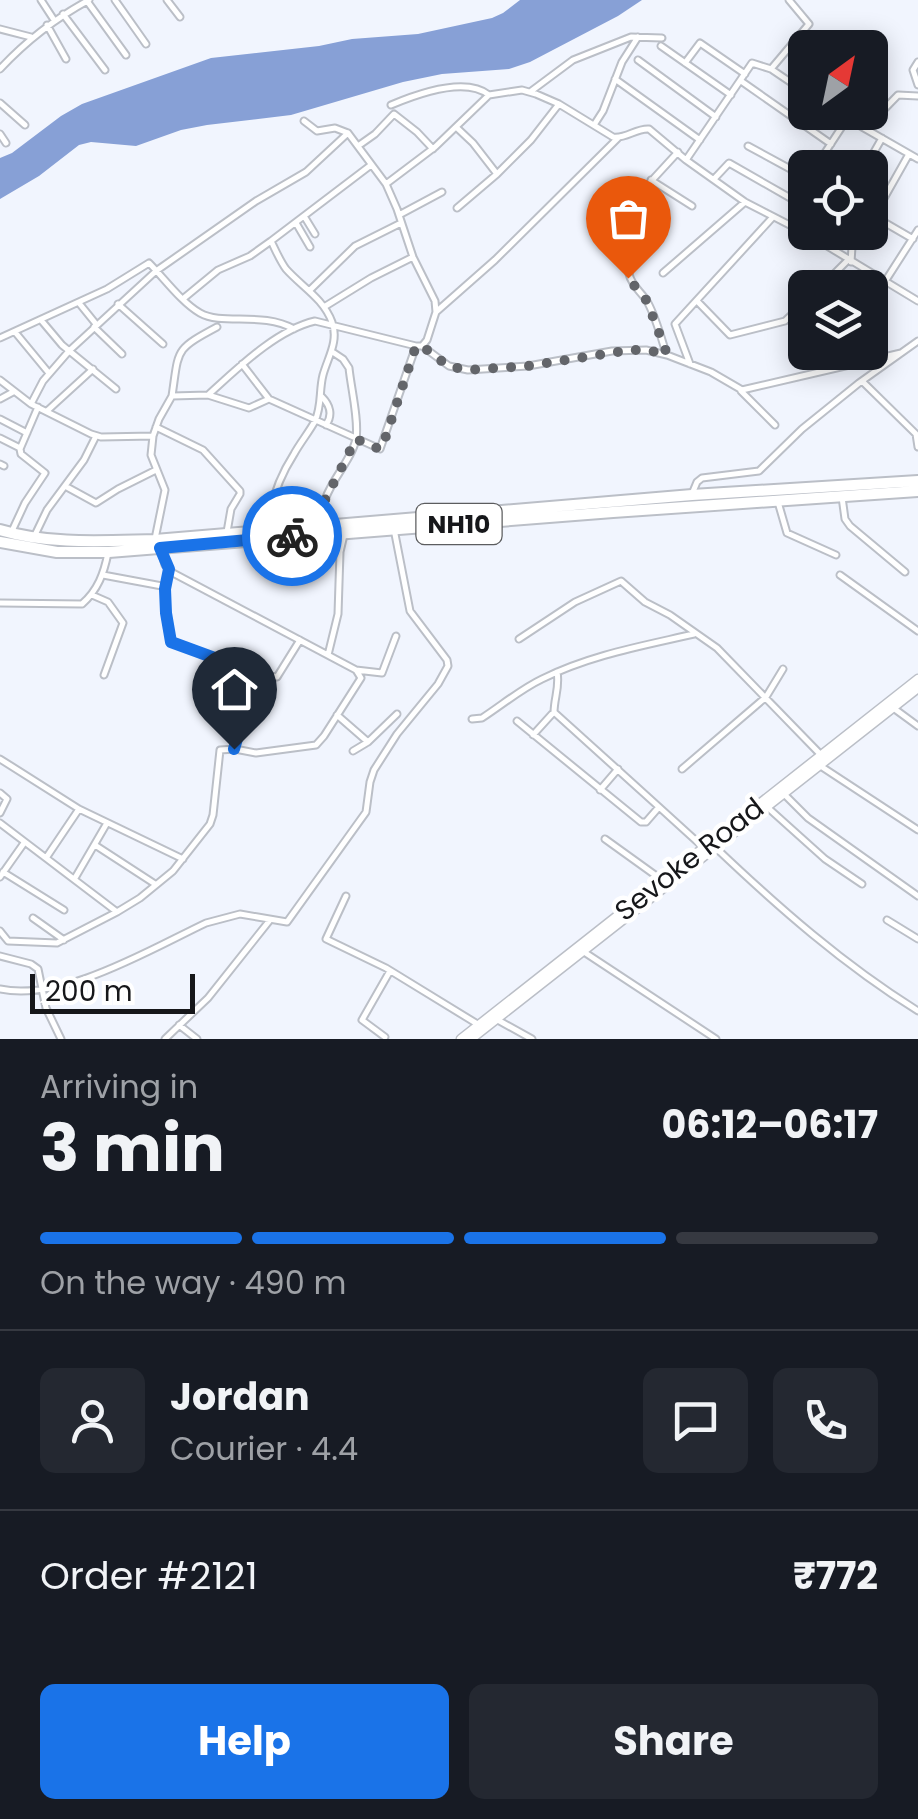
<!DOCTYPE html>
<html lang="en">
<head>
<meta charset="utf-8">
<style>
	body { margin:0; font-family:Poppins,sans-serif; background:#242831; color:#f1f3f6; height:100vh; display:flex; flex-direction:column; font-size:38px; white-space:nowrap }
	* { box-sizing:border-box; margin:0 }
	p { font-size:32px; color:#9ea1a6 }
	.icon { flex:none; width:55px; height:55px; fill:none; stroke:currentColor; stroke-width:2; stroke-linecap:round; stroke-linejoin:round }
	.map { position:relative; height:1039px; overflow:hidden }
	.panel { display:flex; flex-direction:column; background:#171b24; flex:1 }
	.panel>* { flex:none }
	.needle { width:65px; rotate:33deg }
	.tools { position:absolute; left:788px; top:30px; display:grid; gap:20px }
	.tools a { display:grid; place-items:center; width:100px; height:100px; border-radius:15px; background:#171b24; box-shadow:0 5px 25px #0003; font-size:50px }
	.scale { position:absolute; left:30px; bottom:25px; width:165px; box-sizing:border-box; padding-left:10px; border:5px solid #16171a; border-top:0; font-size:28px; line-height:35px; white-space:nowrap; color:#16171a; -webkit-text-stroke:8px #fff; paint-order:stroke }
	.pin { position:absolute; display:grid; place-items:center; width:85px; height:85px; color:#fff; margin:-102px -42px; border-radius:50% 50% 50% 0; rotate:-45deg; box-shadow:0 0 10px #0007 }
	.pin .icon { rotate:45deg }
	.courier { position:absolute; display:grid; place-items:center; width:100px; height:100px; margin:-50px; border:8px solid #1a73e8; border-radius:50%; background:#fff; color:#222; box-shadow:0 2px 12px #0007 }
	.head em { font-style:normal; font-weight:700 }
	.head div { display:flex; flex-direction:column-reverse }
	.head { display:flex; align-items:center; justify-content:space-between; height:170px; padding:0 40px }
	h1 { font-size:65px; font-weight:700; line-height:75px }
	.bar { display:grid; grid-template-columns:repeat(4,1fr); gap:15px 10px; align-content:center; height:120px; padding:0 40px }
	.bar i { height:12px; border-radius:8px; background:#363941 }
	.bar .on { background:#1a73e8 }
	.bar p { grid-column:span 4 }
	.line { display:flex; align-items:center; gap:25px; padding:0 40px; border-top:2px solid #363941 }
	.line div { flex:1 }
	.round { display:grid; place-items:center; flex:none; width:105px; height:105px; border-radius:15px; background:#242831 }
	.button { display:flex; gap:20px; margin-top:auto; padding:20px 40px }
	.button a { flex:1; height:115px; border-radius:15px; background:#1a73e8; color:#fff; font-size:40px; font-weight:700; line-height:115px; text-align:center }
	.button a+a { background:#242831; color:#f1f3f6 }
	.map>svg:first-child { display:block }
	.water { fill:#87a0d6 }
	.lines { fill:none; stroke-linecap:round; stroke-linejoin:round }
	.street-casing { stroke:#bbbfc7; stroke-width:9 }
	.secondary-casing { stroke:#bbbfc7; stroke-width:11 }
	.highway-casing { stroke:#bbbfc7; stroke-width:14 }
	.street { stroke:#fff; stroke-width:5 }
	.secondary { stroke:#fff; stroke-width:8 }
	.highway { stroke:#fff; stroke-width:10 }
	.done { stroke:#63656a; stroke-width:10; stroke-dasharray:0 18 }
	.route { stroke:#1a73e8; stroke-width:12 }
	.labels { text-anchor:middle; stroke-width:9; stroke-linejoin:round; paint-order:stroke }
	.shield { fill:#fff; stroke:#5c5d5f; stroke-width:2.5 }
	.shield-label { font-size:25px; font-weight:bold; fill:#16171a }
	.street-label { font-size:28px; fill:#16171a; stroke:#fff }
</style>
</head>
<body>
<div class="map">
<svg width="918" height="1039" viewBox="0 0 918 1039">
	<rect width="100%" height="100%" fill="#f1f5fe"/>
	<path class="water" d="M520,0h122l-24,16 -88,46 -21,7 -67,5 -39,8 -112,33 -84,10 -26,5 -45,16 -45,-4 -12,3 -40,31 -39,23v-41l12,-5 49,-37 21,-12 129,-46 108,-12 33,-7 66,-5 74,-16 11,-5z"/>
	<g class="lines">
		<g class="street-casing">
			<path id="street" d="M41,0l13,20
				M115,0l31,44
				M167,0l13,17
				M87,1l39,54
				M63,14l42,56
				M47,25l19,34
				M0,29l31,8
				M661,46l70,49
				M638,60l78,57
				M918,62l-5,8 5,15
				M685,63l15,-20 45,31
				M0,69c27,-29 54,-50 89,-69
				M771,69l38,-45 -20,-24
				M615,79l85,61
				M741,81l90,63
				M530,92l43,-32 58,-23 31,1
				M0,103l25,22
				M391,105c26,-11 74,-29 98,-10
				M836,112l82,47
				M594,125l9,-14 19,-49 16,-25
				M456,127l17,16 24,31 34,-34 28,-36
				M866,128l32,-33 20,1
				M0,134l6,9
				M358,146l17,-12 19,-20 23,18 16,17
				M748,146l57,31
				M686,160l66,-97 19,6 34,23
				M815,168l32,-49
				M865,168l17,-30
				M714,179l15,-16 63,36 13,-17
				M651,180l41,26
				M386,184l49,-37 54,-52 33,-5 14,4 23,10 54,33c13,2 23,-9 36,-8l37,31 59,42 64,33 109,66
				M457,208l40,-34
				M870,214l43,25
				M399,215l43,-23
				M304,216l11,18
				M874,216l35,-62
				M296,223l14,24
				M851,262l2,-30
				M663,273l82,-71
				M886,280l32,-50
				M820,288l28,-28
				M310,290l45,-44 46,-23
				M184,298l34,-28 32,-14 21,-15 100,-76
				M697,301l33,34 55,-14 20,-19
				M79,303l17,21
				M118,304l45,40
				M324,307l47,-29 42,-21
				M436,312l59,-52 123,-122
				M41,320l21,25 54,44
				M94,327l28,27
				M15,332l33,40
				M0,338l107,-49 42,-26c14,14 33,40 51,50 23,13 62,-2 94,16
				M422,346l27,20 19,4 60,-4 84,-15 34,-1 21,5 44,17 31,18 159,-37
				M666,353c-5,-16 -10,-35 -18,-50 -6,-11 -16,-16 -19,-29l13,-52 2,-33 34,-37
				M242,364l27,35
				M690,364l-15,-40 97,-106
				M0,380l31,24 60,30 10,3 52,-1
				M863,382l53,52 2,13
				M741,391l34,34
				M208,395l41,13 20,-9 111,50 36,-103
				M172,396c7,-47 2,-46 45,-69
				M322,397c8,8 11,18 4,28
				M0,399l13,-7
				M31,404l12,-23 26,-30 87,-80 100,-70 50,-29 42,-39
				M47,411l46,-42
				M0,419l27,14
				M156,427l47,23 37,41v3l-9,15 -4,23
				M0,438l20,10
				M0,464l4,2
				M65,486l31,17 22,-14 38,-19
				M692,494l5,-12 5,-4 57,-7 43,-42 57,-46 59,-42
				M842,497l3,22 5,7 55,46
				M778,502l9,31 49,22
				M326,526c-14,-30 24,-58 30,-87 3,-19 -5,-51 -7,-71l-6,-9 -9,-6
				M269,528c1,-27 11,-52 25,-74 6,-11 15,-22 21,-33 7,-15 4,-31 8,-46 5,-18 16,-34 9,-53 -9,-24 -30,-35 -46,-53 -6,-8 -10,-18 -15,-28
				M12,531l13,-28 20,-30 -24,-19 -1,-5 18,-42
				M34,537l13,-27 37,-50 12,-24
				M155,539l10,-49 -14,-35 2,-19 6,-17 13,-23 36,-1c29,-26 68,-65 107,-74l101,25h6l5,-6 9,-28 -1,-11 -22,-44 -16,-48 -11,-25 -38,-51 -13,-5 -18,3 -13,-10
				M103,575l59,11 4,4v23l5,28 90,34 16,2 23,-37
				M840,575l78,56
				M165,589l4,-20
				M92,595l16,7 15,21 -19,52
				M0,603l82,1c16,-14 22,-31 26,-51
				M519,639l56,-37 46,-21 24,21 25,13 47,33 104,107
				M328,655l10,-41 2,-62 4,-17
				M356,670l26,3 14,-37
				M892,707l26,19
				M554,713c0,-15 6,-26 3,-41
				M337,715l31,27 -15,9
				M472,719l10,-1c20,-13 39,-29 60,-39 48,-24 100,-33 152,-45
				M517,721l124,101h5l13,-15 44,40
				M533,735l19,-21 3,-1 104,94
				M368,742l29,-28
				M235,749l10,-38 16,-36
				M0,759l79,50 104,50
				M819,765l99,65
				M682,769l84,-72 17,-28
				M600,790l18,-21
				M0,793l7,6 -7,14
				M783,793l25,25 110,78
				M766,806l59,53 37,25
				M0,823l117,89
				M605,839l57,41
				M95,845l60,39
				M715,847c63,60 129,118 203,164
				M46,858l33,-49
				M3,872l61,38
				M0,877l24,-34
				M75,878l32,-55
				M346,896l-20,43 60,29 93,57
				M33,918l31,22
				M887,920l31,19
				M0,931l8,10 49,2 60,-31 23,-14 33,-27 37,-47 3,-9 7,-65 15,-1 21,4 60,-8 8,-9 37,-58 -5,-8 -183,-97 -8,-8 -4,-15
				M581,950l135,89
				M0,956l31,8 7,5 8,39 15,31
				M0,989c63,13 149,-39 206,-66l34,-9 47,8 79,-110 4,-30 4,-12 23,-36 41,-50 10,-18 -1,-6 -37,-49 -16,-82
				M496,1019l36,20
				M179,1025l18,14
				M385,1037l-23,-17 28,-49
				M165,1039l43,-41 62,-78"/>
		</g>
		<g class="secondary-casing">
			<path id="secondary" d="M461,1039l457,-360
				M471,1039l447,-351"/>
		</g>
		<g class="highway-casing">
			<path id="highway" d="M0,530c50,15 104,11 155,10l537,-45 226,-14
				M0,542l57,10h52l504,-40 305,-21"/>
		</g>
		<use href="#street" class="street"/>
		<use href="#secondary" class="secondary"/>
		<use href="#highway" class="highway"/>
	</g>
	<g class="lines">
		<path class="done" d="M292,536l36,-2 -6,-17 2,-15 32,-63 23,10 3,-1 34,-102h6l26,20 20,4 60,-4 102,-16h16l21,4 -20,-53 -19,-23"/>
		<path class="route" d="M234,749l11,-38 16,-36 -90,-33 -5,-29 -1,-24 4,-20 -9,-21 132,-12"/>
	</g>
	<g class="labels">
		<rect class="shield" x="416.5" y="504" width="85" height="40" rx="8"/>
		<g class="shield-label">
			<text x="459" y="533">NH10</text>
		</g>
		<g class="street-label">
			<text transform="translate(689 859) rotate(-38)" y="10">Sevoke Road</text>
		</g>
	</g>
</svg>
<div class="tools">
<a><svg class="needle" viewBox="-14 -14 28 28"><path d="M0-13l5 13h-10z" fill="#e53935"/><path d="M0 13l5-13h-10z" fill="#9ea1a6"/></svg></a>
<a><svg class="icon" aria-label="locate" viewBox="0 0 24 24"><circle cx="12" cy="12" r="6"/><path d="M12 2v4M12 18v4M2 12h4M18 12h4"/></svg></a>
<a><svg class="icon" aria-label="layers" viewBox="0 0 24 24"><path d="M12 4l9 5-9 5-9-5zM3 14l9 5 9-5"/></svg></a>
</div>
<div class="scale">200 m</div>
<div class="pin" style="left:628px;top:278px;background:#ea580c"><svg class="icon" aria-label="bag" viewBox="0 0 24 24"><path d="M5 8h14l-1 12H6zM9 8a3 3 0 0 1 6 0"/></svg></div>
<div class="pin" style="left:234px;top:749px;background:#1f2937"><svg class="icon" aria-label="home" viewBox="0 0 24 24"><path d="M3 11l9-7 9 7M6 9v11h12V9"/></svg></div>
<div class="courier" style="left:292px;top:536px"><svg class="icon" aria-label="bike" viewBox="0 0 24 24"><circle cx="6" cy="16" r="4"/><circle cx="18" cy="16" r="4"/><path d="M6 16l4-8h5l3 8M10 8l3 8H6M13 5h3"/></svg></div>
</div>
<section class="panel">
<div class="head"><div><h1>3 min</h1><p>Arriving in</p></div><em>06:12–06:17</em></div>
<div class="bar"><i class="on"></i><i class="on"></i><i class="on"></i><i></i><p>On the way · 490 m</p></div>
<div class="line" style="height:180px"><a class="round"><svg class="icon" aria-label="person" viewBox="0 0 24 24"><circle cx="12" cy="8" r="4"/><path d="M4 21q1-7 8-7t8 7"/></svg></a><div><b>Jordan</b><p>Courier · 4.4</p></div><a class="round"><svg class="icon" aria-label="chat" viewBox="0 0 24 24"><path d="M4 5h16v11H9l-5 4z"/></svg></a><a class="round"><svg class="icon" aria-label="phone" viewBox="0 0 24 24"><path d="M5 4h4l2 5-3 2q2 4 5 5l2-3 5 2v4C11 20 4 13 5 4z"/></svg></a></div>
<div class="line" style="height:130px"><div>Order #2121</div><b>₹772</b></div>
<div class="button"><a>Help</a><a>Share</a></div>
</section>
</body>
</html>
